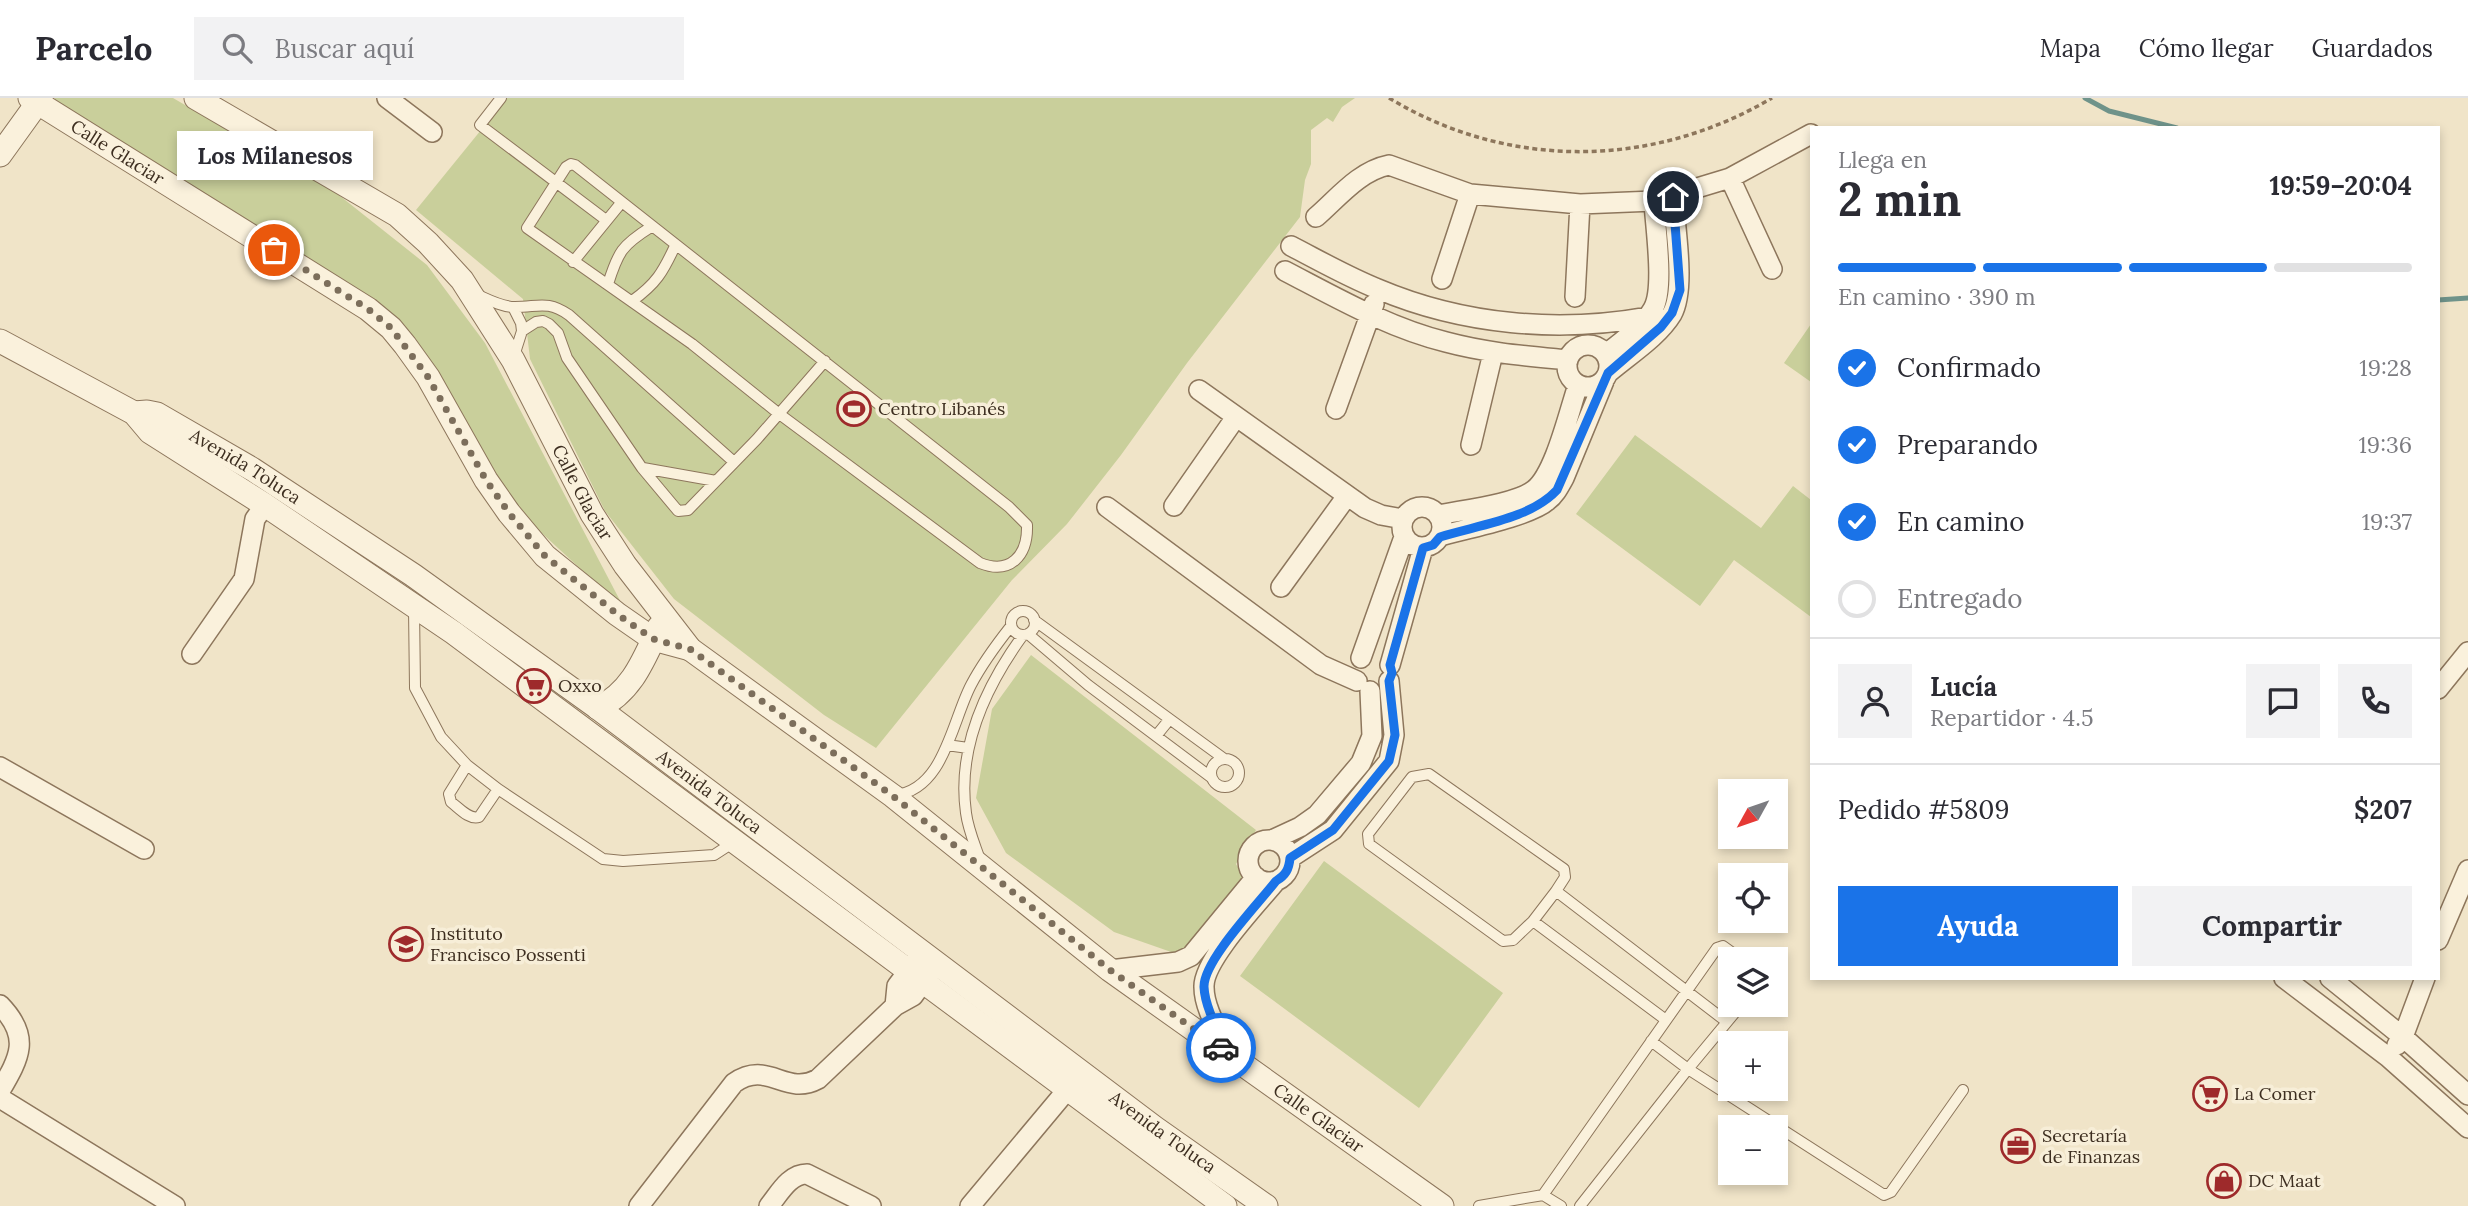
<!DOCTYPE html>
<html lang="es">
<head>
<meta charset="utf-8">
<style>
	body { margin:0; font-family:Lora,serif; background:#f2f2f3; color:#2b2b33; height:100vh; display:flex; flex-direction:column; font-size:26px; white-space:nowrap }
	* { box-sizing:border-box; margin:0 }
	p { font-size:23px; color:#7c7c81 }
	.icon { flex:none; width:38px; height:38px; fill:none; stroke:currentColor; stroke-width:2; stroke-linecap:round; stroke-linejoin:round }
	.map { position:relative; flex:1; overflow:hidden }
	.sheet { position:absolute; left:1810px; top:28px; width:630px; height:854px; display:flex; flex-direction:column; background:#fff; border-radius:0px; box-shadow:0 4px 10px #0003 }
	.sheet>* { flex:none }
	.needle { width:46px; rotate:230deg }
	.controls { position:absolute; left:1718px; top:681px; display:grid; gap:14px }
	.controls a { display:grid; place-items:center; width:70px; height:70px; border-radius:0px; background:#fff; box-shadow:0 4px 10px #0003; font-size:35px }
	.pin { position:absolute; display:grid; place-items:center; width:60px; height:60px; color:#fff; margin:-30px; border:4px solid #fff; border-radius:50%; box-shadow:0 2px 7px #0007 }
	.courier { position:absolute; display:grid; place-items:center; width:70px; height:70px; margin:-35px; border:5px solid #1a73e8; border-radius:50%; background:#fff; color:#222; box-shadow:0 2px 9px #0007 }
	.bubble { position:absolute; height:49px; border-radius:0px; background:#fff; box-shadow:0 4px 10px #0003; font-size:23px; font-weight:700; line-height:49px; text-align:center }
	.headline em { font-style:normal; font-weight:700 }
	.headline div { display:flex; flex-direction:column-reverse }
	.headline { display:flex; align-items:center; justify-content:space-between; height:119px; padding:0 28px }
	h1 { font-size:46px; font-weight:700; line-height:52px }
	.bar { display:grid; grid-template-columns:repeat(4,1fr); gap:10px 7px; align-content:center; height:84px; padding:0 28px }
	.bar i { height:9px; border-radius:5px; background:#e1e1e2 }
	.bar .current { background:#1a73e8 }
	.bar p { grid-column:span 4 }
	.line { display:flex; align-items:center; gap:18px; padding:0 28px; border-top:2px solid #e1e1e2 }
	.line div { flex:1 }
	.round { display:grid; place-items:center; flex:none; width:74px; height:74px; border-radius:0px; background:#f2f2f3 }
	ol { padding:0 28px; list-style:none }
	li { display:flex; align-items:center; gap:21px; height:77px }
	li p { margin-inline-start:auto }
	li .icon { padding:7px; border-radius:50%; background:#1a73e8; color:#fff; stroke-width:4 }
	li:last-child { color:#7c7c81 }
	li i { width:38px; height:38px; border:4px solid #e1e1e2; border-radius:50% }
	.button { display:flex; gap:14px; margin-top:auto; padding:14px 28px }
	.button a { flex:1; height:80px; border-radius:0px; background:#1a73e8; color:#fff; font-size:28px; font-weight:700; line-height:80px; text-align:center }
	.button a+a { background:#f2f2f3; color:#2b2b33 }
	header { display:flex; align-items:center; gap:42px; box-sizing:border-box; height:98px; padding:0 35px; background:#fff; border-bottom:2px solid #e1e1e2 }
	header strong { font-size:33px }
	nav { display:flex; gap:38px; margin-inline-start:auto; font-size:24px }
	.search { width:490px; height:63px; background:#f2f2f3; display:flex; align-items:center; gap:18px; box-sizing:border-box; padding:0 24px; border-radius:0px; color:#7c7c81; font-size:26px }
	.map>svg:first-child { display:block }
	.green { fill:#c9cf9b }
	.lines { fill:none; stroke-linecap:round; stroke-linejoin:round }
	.stream { stroke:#6f938a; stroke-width:5 }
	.service-casing { stroke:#8d765c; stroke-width:12 }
	.minor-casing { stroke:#8d765c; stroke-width:22 }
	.tertiary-casing { stroke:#8d765c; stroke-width:25 }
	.path { stroke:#8d765c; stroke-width:3.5; stroke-dasharray:5 3.5; stroke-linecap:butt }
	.service { stroke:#faf1dc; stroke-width:10 }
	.minor { stroke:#faf1dc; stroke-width:19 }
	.tertiary { stroke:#faf1dc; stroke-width:23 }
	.done { stroke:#7c6e5b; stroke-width:7; stroke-dasharray:0 12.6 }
	.route { stroke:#1a73e8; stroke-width:9 }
	.labels { text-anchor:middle; stroke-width:7; stroke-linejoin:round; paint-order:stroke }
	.street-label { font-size:18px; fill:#3d2e20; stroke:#f7eed8 }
	.poi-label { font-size:18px; fill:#3d2e20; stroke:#f7eed8; text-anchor:start }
</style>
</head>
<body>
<header>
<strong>Parcelo</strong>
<div class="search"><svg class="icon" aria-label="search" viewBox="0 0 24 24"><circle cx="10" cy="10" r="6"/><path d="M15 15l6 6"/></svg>Buscar aquí</div>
<nav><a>Mapa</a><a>Cómo llegar</a><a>Guardados</a></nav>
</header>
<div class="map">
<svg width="2468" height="1108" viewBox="0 0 2468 1108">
	<rect width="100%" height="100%" fill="#f0e4c8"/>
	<path class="green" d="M55,0h118l162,94 92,73 58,78 140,267 -106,-98 -66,-110 -70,-92 -331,-207z
		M507,0h848l-13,9 -9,15 -6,-4 -16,12v34l-6,16 -5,37 -113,146 -66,92 -54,69 -55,56 -136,168 -52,-33 -150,-116 -69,-88 -75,-152 -7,-60 -107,-89z
		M1811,226v58l-27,-19z
		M1635,337l126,93 32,-42 18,14v117l-77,-57 -34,46 -124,-92z
		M1031,557l225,175 -20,34 7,13 -54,69 -15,7 -60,-21 -108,-79 -30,-55 16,-89z
		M1324,763l179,132 -84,115 -179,-132z"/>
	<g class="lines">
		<path class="stream" d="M2085,0l24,13 68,17
			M2438,202l30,-2"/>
		<g class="service-casing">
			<path id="service" d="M501,0l-21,27 126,95
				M571,66l4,1 434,342 18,18c1,31 -17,50 -47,38l-202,-150 -86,-69 -165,-116 39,-61z
				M573,164l48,-59
				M608,186c10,-32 14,-39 43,-57
				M478,197c11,5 24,12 37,12 24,0 32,-7 54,8l165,147
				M632,203c24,-17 31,-29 43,-55
				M513,209l8,16 1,8
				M514,258l8,-25 14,-9 7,-1 6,3 9,9 9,25 75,110 36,43 10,-1 69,-71 68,-78
				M643,370l73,13
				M414,510l1,80 26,49 26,28 31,24 105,70 20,2 91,-6 20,-13
				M1011 525a12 12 0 1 1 24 0a12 12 0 1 1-24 0Z
				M1034,522l189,138
				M1028,536l60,51 124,93
				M1156,638l13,-16
				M947,647l21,3
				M1211 675a14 14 0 1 1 28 0a14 14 0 1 1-28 0Z
				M467,667l-18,29 2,8c8,6 18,18 28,15l19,-28
				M895,697c49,-5 57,-74 76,-110 11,-21 25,-40 40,-59
				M980,762c-5,-15 -12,-31 -14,-47 -9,-64 20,-127 57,-178
				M1533,823l23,-30
				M1666,922l-133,-99 -20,19 -10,1 -134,-97 -1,-10 44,-57 17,-3 135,95 1,8 -9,14 171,131
				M1651,943l37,28 196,126 7,-3 72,-102
				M1543,1097l174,-247 6,-2 18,13
				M1479,1108l64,-11 18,11
				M1580,1108l108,-137 54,-65"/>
		</g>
		<g class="minor-casing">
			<path id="minor" d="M387,0l45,34
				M1730,80l42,91
				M1316,119c22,-19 43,-46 73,-52l81,29 110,10 74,-3 76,-23 81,-44
				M1291,148c29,15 57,31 87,43 85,36 180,44 270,28
				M1285,173c52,27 104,57 161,71 41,11 81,14 122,18
				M1442,181l28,-85
				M1575,199l5,-93
				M1567 268a21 21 0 1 1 42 0a21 21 0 1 1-42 0Z
				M1606,256c16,-13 36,-26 47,-45 12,-20 2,-83 1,-108
				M1608,275c21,-18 50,-36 64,-59 14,-25 3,-87 1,-117
				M1199,292l166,118 16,7 22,4
				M1336,311l38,-105
				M1471,347l22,-92
				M1174,408l62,-89
				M1402 429a20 20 0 1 1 40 0a20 20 0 1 1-40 0Z
				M1107,409l214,158 36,16
				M1439,417c24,-5 77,-11 95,-25 21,-16 35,-79 44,-105
				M1440,438c25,-7 90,-20 107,-35 8,-6 12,-14 17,-23l40,-97
				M1281,489l66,-91
				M192,556l52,-75 11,-60 10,-14
				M1361,560l43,-121
				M1390,567l33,-117
				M2438,591l30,-37
				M0,669l144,82
				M1272,742l28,-13 17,-12 44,-52 11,-27 -2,-45
				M1248 763a21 21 0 1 1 42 0a21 21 0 1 1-42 0Z
				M1290,760l43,-28 56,-69 5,-26 -5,-54
				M2438,842l30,-70
				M1110,872l68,-8 13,-6 65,-79
				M2284,880l104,79 80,71
				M2330,880l73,59 65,58
				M0,907c31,32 20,52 0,86
				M895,908l2,-20 19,-25
				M2397,947l6,-8 22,-59
				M1229,955c-9,-20 -25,-44 -25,-66 -1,-27 54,-84 72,-106
				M0,1000l175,108
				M639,1108l95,-123c34,-24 51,14 84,-4l77,-73 18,-10 19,-26
				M769,1108c10,-12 20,-32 38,-32l64,32
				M970,1108l97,-116"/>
		</g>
		<g class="tertiary-casing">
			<g id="tertiary">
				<path id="s1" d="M30,0l338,211 23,19 14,17 23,32 58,103 23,33 36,43 72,58 36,25 37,10"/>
				<path id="s2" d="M196,0l201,117 31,28 34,37 51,80 79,154 33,51 65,84 203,147 217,174 332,236"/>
				<path d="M0,57l41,-57"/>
				<path d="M0,243l134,72 16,19 115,73 189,128 771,573"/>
				<path id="s3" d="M134,315l13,-1 10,2 95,55 161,106 185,133 557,420 111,78"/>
				<path d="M598,610c34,-16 46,-49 61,-81"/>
			</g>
		</g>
		<path class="path" d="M1389,0c119,72 263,71 383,0"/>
		<use href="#service" class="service"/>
		<use href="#minor" class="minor"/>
		<use href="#tertiary" class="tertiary"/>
	</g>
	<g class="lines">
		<path class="done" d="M274,152l94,59 23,19 37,49 58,103 23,33 36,43 72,58 36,25 37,10 203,147 217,174 111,78"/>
		<path class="route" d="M1221,950l8,5c-9,-20 -24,-44 -25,-66 -1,-26 55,-84 72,-106 10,-6 13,-12 14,-23l43,-28 56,-69 6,-26 -6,-54 3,-8 -2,-8 33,-117 10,-3 7,-8c38,-12 90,-18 117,-47l51,-117 53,-46 11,-14 8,-23 -7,-93"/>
	</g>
	<defs>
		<g id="stadium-ring" transform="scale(1.75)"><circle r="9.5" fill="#f7eed8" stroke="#9e2a2b" stroke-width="1.5"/><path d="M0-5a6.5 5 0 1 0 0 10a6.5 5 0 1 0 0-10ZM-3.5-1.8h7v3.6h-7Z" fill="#9e2a2b"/></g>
		<g id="supermarket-ring" transform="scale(1.75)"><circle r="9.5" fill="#f7eed8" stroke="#9e2a2b" stroke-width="1.5"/><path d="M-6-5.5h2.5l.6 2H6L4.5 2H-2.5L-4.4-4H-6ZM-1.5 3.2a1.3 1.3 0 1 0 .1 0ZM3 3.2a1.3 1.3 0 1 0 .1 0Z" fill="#9e2a2b"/></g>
		<g id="school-ring" transform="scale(1.75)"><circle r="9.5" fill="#f7eed8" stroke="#9e2a2b" stroke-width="1.5"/><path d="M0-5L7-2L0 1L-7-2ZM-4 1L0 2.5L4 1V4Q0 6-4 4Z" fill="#9e2a2b"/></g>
		<g id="office-ring" transform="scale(1.75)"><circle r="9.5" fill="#f7eed8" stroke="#9e2a2b" stroke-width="1.5"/><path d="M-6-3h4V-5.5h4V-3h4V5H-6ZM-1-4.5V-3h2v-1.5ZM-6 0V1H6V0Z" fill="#9e2a2b"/></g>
		<g id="shop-ring" transform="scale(1.75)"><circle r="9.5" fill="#f7eed8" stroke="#9e2a2b" stroke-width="1.5"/><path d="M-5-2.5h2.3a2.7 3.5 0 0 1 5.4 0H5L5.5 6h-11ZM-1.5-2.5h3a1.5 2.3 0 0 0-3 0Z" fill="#9e2a2b"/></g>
	</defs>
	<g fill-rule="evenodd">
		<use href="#stadium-ring" x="854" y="311"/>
		<use href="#supermarket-ring" x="534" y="588"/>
		<use href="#school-ring" x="406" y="846"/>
		<use href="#supermarket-ring" x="2210" y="996"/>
		<use href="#office-ring" x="2018" y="1048"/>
		<use href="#shop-ring" x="2224" y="1083"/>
	</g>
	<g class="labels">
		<g class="street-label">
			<text dy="6" stroke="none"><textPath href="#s1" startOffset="103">Calle Glaciar</textPath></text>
			<text dy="6" stroke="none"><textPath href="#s3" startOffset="126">Avenida Toluca</textPath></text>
			<text dy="6" stroke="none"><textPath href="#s2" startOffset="569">Calle Glaciar</textPath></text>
			<text dy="6" stroke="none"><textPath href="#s3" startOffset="693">Avenida Toluca</textPath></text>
			<text dy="6" stroke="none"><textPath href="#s2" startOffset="1544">Calle Glaciar</textPath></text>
			<text dy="6" stroke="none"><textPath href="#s3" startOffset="1260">Avenida Toluca</textPath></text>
		</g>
		<g class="poi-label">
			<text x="878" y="317">Centro Libanés</text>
			<text x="558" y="594">Oxxo</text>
			<text x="430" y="842">Instituto<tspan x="430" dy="21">Francisco Possenti</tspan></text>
			<text x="2234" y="1002">La Comer</text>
			<text x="2042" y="1044">Secretaría<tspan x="2042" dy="21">de Finanzas</tspan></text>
			<text x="2248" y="1089">DC Maat</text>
		</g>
	</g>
</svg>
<div class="controls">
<a><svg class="needle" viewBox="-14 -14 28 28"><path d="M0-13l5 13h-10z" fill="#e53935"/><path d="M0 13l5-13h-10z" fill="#7c7c81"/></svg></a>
<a><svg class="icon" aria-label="locate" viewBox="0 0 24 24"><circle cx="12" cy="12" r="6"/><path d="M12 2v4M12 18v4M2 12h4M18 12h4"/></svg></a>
<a><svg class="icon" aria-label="layers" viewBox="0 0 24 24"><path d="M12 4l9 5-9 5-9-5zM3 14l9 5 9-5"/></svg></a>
<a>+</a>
<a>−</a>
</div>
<div class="pin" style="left:274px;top:152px;background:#ea580c"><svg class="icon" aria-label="bag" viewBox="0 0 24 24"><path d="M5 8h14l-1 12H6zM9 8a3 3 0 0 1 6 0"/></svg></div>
<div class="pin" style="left:1673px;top:99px;background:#1f2937"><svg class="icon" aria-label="home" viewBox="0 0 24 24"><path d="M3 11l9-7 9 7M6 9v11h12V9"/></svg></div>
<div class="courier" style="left:1221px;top:950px"><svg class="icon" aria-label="car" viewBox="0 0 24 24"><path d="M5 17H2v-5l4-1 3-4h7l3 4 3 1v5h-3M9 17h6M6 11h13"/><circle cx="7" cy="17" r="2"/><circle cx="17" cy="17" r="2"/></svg></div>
<div class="bubble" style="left:177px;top:33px;width:196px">Los Milanesos</div>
<section class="sheet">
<div class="headline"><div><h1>2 min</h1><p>Llega en</p></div><em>19:59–20:04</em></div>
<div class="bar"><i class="current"></i><i class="current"></i><i class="current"></i><i></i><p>En camino · 390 m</p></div>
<ol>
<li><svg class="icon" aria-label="check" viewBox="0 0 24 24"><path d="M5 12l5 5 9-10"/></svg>Confirmado<p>19:28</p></li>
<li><svg class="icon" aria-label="check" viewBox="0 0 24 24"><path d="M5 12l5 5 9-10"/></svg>Preparando<p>19:36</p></li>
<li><svg class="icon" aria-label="check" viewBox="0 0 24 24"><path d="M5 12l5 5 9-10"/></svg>En camino<p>19:37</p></li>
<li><i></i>Entregado</li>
</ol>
<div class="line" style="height:126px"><a class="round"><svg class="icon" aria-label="person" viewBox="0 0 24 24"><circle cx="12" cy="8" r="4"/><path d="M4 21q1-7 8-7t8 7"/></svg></a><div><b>Lucía</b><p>Repartidor · 4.5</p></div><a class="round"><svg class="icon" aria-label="chat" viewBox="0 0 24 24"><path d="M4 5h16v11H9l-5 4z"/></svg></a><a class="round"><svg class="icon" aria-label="phone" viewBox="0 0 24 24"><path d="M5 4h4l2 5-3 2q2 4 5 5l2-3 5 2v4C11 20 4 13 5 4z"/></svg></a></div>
<div class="line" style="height:91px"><div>Pedido #5809</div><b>$207</b></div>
<div class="button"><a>Ayuda</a><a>Compartir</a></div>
</section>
</div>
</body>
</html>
